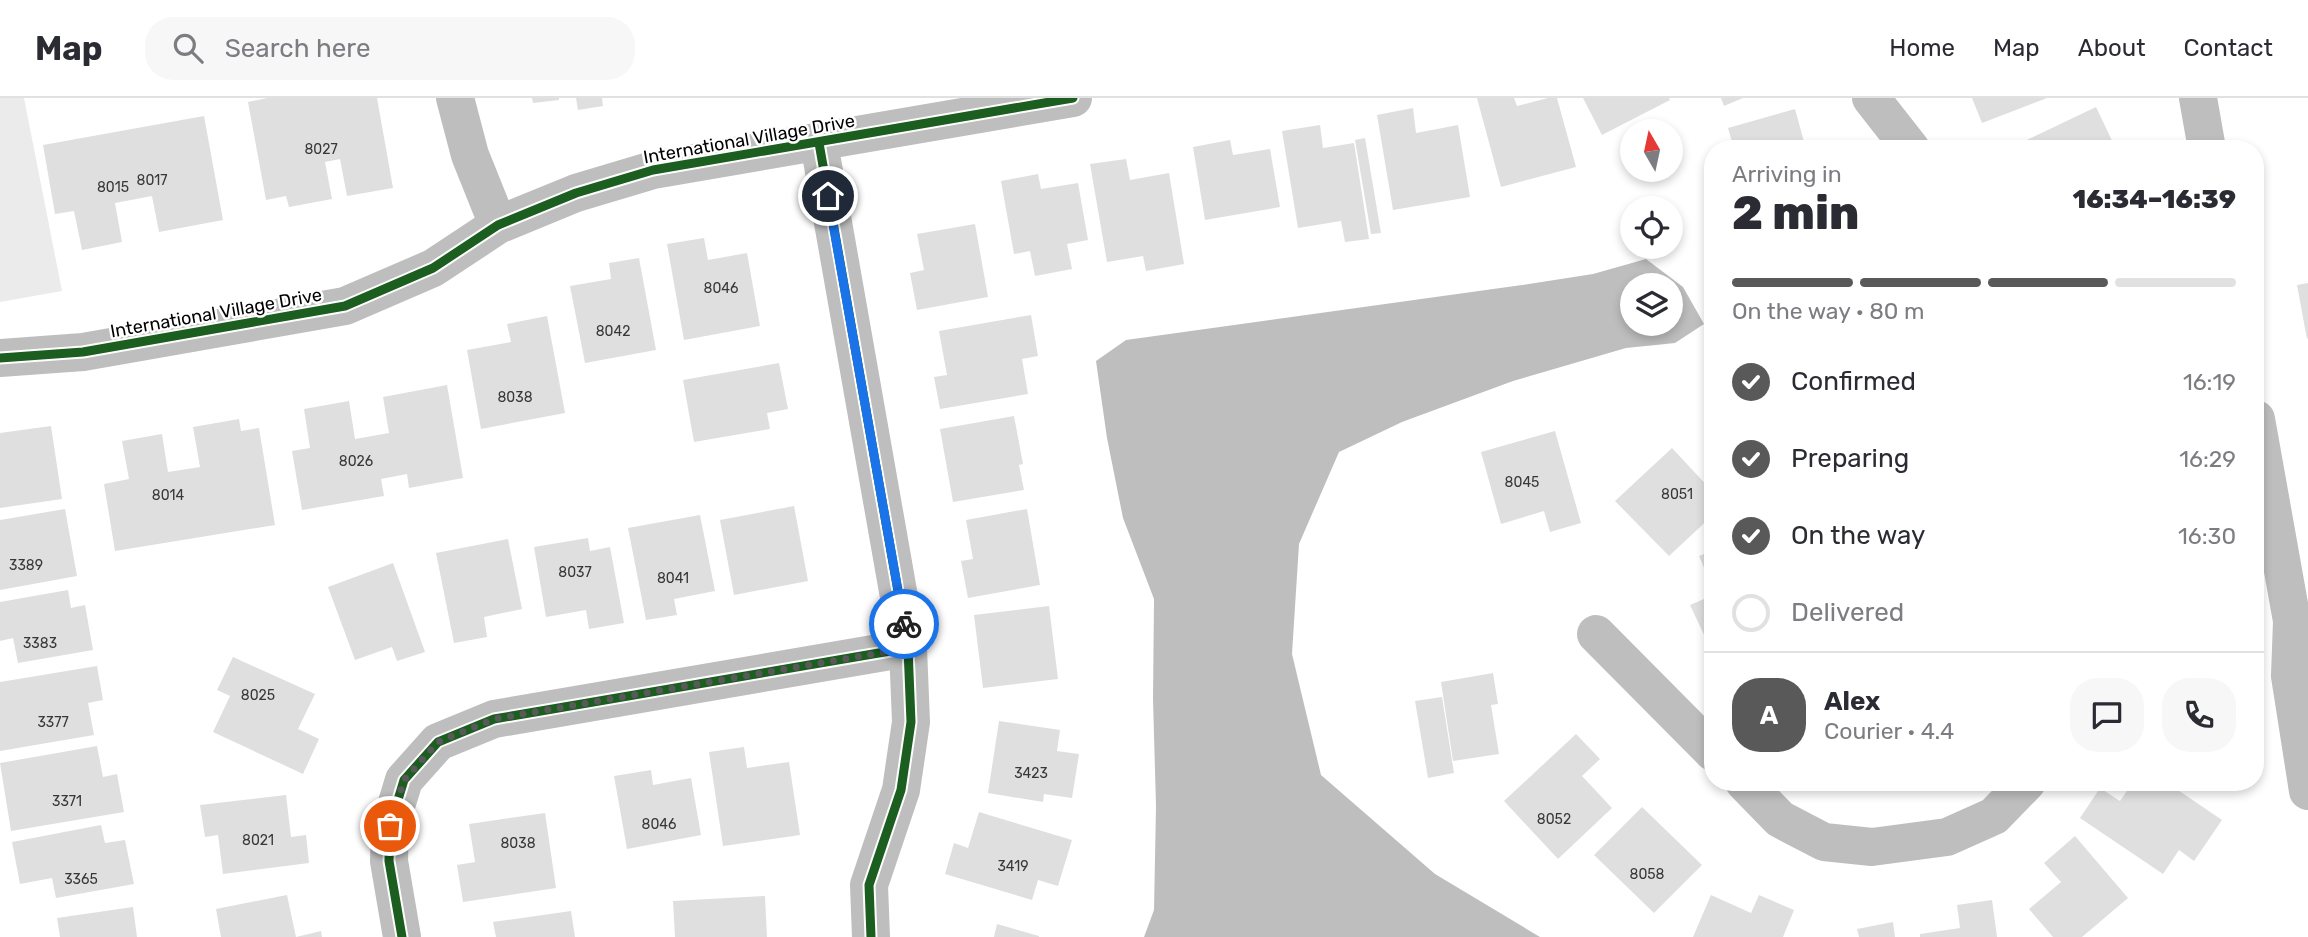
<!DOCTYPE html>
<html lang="en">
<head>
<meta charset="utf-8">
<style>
	body { margin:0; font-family:Rubik,sans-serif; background:#f7f7f7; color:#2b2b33; height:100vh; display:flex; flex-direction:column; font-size:26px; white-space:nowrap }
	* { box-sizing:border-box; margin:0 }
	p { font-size:23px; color:#7c7c81 }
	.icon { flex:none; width:38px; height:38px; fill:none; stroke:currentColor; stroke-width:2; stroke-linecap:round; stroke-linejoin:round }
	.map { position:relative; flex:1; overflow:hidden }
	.sheet { position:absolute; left:1704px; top:42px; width:560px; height:651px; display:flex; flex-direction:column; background:#fff; border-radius:28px; box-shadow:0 4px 10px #0003 }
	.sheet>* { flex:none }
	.needle { width:46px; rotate:351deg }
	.tools { position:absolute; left:1620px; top:21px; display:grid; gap:14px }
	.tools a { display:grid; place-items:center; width:63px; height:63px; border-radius:50%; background:#fff; box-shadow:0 4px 10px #0003; font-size:35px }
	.pin { position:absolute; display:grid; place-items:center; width:60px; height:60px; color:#fff; margin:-30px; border:4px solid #fff; border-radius:50%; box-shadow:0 2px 7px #0007 }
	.courier { position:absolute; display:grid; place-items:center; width:70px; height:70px; margin:-35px; border:5px solid #1a73e8; border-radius:50%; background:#fff; color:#222; box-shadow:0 2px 9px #0007 }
	.overview em { font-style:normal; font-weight:800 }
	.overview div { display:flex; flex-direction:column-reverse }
	.overview { display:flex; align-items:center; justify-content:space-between; height:119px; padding:0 28px }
	h1 { font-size:46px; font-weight:800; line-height:52px }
	.bar { display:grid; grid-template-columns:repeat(4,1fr); gap:10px 7px; align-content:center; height:84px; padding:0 28px }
	.bar i { height:9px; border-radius:5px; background:#e1e1e2 }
	.bar .active { background:#595959 }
	.bar p { grid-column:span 4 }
	.line { display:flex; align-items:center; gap:18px; padding:0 28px; border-top:2px solid #e1e1e2 }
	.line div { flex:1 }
	.round { display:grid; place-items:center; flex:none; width:74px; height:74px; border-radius:28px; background:#f7f7f7 }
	ol { padding:0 28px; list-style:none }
	li { display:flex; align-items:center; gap:21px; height:77px }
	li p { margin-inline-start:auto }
	li .icon { padding:7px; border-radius:50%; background:#595959; color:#fff; stroke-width:4 }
	li:last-child { color:#7c7c81 }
	li i { width:38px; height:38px; border:4px solid #e1e1e2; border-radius:50% }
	header { display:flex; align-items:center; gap:42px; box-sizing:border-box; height:98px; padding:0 35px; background:#fff; border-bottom:2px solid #e1e1e2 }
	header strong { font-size:33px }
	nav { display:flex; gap:38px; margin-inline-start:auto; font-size:24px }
	.search { width:490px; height:63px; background:#f7f7f7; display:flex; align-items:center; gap:18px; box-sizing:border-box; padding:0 24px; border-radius:28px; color:#7c7c81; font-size:26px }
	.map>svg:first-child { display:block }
	.green { fill:#ebebeb }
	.water { fill:#bebebe; fill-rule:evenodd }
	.building { fill:#dfdfdf }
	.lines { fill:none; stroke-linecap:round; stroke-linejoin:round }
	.minor { stroke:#bebebe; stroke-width:38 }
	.cycleway-casing { stroke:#fff; stroke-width:13 }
	.cycleway { stroke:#1b5e20; stroke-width:9 }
	.done { stroke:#595959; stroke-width:7; stroke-dasharray:0 12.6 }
	.route { stroke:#1a73e8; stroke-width:9 }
	.labels { text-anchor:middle; stroke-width:5; stroke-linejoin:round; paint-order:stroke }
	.number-label { font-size:14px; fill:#383838 }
	.street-label { font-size:18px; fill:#000; stroke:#fff }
</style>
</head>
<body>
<header>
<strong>Map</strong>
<div class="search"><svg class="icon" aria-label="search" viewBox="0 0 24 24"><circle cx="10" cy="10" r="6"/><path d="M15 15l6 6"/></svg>Search here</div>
<nav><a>Home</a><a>Map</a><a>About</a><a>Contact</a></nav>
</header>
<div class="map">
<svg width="2308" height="839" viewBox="0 0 2308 839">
	<rect width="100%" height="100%" fill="#fff"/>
	<path class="green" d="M0,0h24l38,193 -62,11z"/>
	<path class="water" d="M1646,161l37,28 21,37 -29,19 -49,5 -113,33 -111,41 -63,30 -40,92 -7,110 29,121 114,99 105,63h-396l10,-27 2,-104 -3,-107 1,-100 -31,-81 -16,-80 -11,-77 30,-21 396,-55 71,-11zM1633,187h38v39h-38z"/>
	<path class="building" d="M267,0h110l16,90 -46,8 -7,-37 -15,3 7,37 -43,8 -3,-11 -20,4 -18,-98z
		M532,0h27v2l-26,3z
		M576,0h26l1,8 -25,4z
		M1477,0h37l3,8 31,-8h9l19,69 -75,20z
		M1583,0h86l1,2 -68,35z
		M1721,0h22l-19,8z
		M1972,0h75l-65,25z
		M2096,9l20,42h-108z
		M1413,10l3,25 42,-8 12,72 -77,13 -16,-95z
		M1795,11l11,40h-72l-6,-21z
		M204,18l19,104 -64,12 -7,-36 -37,7 7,39 -40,8 -8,-39 -19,3 -12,-69z
		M1320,27l3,23 31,-5 15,96 -24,3 -4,-21 -43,7 -16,-97z
		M1365,40l16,95 -10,1 -16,-94z
		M1230,42l3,15 37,-6 10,58 -75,13 -12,-73z
		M1126,61l4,21 39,-7 15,91 -38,7 -3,-15 -36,6 -17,-98z
		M1038,76l3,15 37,-6 10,57 -21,4 5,25 -37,7 -5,-25 -16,3 -13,-73z
		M975,126l13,73 -71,13 -7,-37 14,-3 -7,-36z
		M704,140l4,22 39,-7 13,73 -76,14 -17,-96z
		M639,160l17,92 -71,13 -15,-77 41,-7 -2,-16z
		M2308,185v55l-1,1 -10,-54z
		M1031,217l7,41 -16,3 6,35 -88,15 -6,-32 13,-2 -8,-44z
		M547,218l18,97 -84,16 -14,-79 44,-8 -4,-18z
		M779,265l9,46 -21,4 3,16 -76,13 -11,-62z
		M447,287l16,93 -54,10 -2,-14 -26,5 3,17 -82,14 -10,-59 18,-3 -6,-39 45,-8 6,38 34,-6 -6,-36z
		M1014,318l9,48 -4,1 5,25 -71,12 -13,-73z
		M239,321l2,12 18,-3 16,97 -160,26 -11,-67 25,-5 -7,-38 40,-7 6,38 32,-5 -7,-40z
		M51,328l11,73 -62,9v-75z
		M1555,333l26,92 -31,9 -6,-21 -43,13 -20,-72z
		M1672,350l41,44v23l-44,41 -54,-55z
		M794,408l14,75 -74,14 -14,-75z
		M65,411l12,67 -77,14v-70z
		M1027,411l13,76 -72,13 -7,-37 12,-2 -7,-39z
		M700,417l15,76 -41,8 3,16 -31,5 -18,-92z
		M588,440l2,13 20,-4 14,76 -35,6 -3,-19 -40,7 -12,-70z
		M508,441l14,70 -38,8 3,20 -33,6 -18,-90z
		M1713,452v39l-14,-33z
		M393,465l32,89 -28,9 -5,-14 -37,13 -27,-73z
		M68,492l3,18 14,-3 8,45 -75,13 -5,-25 -13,3v-39z
		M1713,497v39l-8,3 -15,-32z
		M1049,508l9,73 -75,9 -9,-73z
		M233,559l82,37 -17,35 21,10 -16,35 -90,-42 17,-36 -13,-6z
		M97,568l6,34 -15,3 6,32 -94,16v-69z
		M1493,575l5,31 -7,1 8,49 -46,7 -12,-79z
		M1442,599l12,76 -26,5 -13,-77z
		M999,623l61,9 -3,21 22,3 -7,44 -28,-4 -1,8 -55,-9z
		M1576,636l24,25 -18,17 30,32 -54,51 -54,-58z
		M97,648l6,31 14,-3 7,38 -113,19 -11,-68z
		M744,649l3,21 42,-6 11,73 -77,11 -14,-94z
		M651,672l2,15 38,-7 10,57 -74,14 -13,-73z
		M2133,684h33l56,38 -28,41 -15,-11 -16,24 -83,-56 20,-30 20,13z
		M286,697l5,42 15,-2 3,28 -86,11 -5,-39 -13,2 -5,-32z
		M1642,709l60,58 -48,48 -60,-58z
		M979,714l93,28 -14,46 -20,-6 -6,20 -87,-26 9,-31 14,5z
		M545,715l11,75 -93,14 -6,-37 18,-3 -6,-38z
		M101,727l4,18 20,-3 9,44 -78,14 -4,-20 -32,6 -8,-42z
		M2075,738l53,62 -46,39h-29l-24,-28 32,-27 -17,-19z
		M287,797l9,42 25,-6 1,6h-101l-5,-28z
		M1711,797l40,18 8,-18 35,15 -11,27h-90z
		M765,798l2,41h-92l-2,-36z
		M1992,802l5,37h-77v-3l40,-6 -3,-23z
		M133,809l4,30h-77l-3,-19z
		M571,813l4,26h-79l-3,-15z
		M1893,824l2,15h-36l-2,-8z
		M997,826l42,12v1h-45z"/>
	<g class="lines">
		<path class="minor" d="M455,0l15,57 28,70
			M1871,0l40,51
			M2198,0l9,51
			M819,45l89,505 3,74 -10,68 -32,95 2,52
			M0,260l83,-6 262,-46 88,-38 65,-43 78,-32 77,-23 420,-72
			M2256,321l36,202 -2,55 18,115
			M1596,536l117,118
			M1744,684l36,37 44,23 48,5 75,-10 47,-21 33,-34
			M402,839l-13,-76 1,-35 14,-46 34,-38 56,-23 414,-71"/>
		<g class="cycleway-casing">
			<path id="cycleway" d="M819,45l89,505 3,74 -10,68 -32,95 2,52
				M0,260l83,-6 262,-46 88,-38 65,-43 78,-32 77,-23 420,-72
				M402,839l-13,-76 1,-35 14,-46 34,-38 56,-23 414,-71"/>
		</g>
		<use href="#cycleway" class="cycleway"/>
	</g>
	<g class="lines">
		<path class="done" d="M390,728l14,-46 34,-38 56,-23 414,-71 -4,-24"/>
		<path class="route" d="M828,98l76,428"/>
	</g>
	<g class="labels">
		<g class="number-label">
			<text x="321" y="56">8027</text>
			<text x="152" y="87">8017</text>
			<text x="113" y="94">8015</text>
			<text x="721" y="195">8046</text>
			<text x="613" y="238">8042</text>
			<text x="515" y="304">8038</text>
			<text x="356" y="368">8026</text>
			<text x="1522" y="389">8045</text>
			<text x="1677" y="401">8051</text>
			<text x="168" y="402">8014</text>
			<text x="26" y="472">3389</text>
			<text x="575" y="479">8037</text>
			<text x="673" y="485">8041</text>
			<text x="40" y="550">3383</text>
			<text x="258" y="602">8025</text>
			<text x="53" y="629">3377</text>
			<text x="1031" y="680">3423</text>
			<text x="67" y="708">3371</text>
			<text x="1554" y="726">8052</text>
			<text x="659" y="731">8046</text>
			<text x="258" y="747">8021</text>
			<text x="518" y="750">8038</text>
			<text x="1013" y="773">3419</text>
			<text x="1647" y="781">8058</text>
			<text x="81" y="786">3365</text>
		</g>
		<g class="street-label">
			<text transform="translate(749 41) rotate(-10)" y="6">International Village Drive</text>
			<text transform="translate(216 215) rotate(-10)" y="6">International Village Drive</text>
		</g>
	</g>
</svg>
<div class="tools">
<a><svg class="needle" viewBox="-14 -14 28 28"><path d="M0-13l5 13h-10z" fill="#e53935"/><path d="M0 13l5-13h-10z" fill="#7c7c81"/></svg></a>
<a><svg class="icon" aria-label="locate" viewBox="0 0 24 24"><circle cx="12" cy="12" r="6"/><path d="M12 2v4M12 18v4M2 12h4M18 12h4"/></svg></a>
<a><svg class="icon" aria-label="layers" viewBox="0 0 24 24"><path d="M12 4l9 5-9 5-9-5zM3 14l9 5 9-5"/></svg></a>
</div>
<div class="pin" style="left:390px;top:728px;background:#ea580c"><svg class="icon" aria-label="bag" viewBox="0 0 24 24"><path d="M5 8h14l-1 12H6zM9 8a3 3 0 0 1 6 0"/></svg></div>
<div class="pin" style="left:828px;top:98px;background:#1f2937"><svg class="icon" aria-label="home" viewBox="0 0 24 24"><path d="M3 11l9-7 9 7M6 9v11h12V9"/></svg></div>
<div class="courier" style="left:904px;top:526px"><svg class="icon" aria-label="bike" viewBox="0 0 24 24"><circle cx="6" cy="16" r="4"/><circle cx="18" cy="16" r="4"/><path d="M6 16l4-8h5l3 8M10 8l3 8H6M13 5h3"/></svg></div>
<section class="sheet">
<div class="overview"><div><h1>2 min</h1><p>Arriving in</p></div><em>16:34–16:39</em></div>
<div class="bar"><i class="active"></i><i class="active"></i><i class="active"></i><i></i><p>On the way · 80 m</p></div>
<ol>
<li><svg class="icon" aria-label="check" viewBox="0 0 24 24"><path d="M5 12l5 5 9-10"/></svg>Confirmed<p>16:19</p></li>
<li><svg class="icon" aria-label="check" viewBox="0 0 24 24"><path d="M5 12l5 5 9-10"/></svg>Preparing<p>16:29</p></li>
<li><svg class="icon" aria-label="check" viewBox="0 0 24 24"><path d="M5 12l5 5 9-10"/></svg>On the way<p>16:30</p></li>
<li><i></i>Delivered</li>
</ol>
<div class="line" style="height:126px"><b class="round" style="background:#595959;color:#fff">A</b><div><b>Alex</b><p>Courier · 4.4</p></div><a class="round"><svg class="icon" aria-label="chat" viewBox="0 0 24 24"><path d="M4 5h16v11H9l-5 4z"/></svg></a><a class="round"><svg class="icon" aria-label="phone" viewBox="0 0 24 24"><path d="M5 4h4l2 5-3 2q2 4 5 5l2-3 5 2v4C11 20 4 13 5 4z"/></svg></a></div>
</section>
</div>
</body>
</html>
